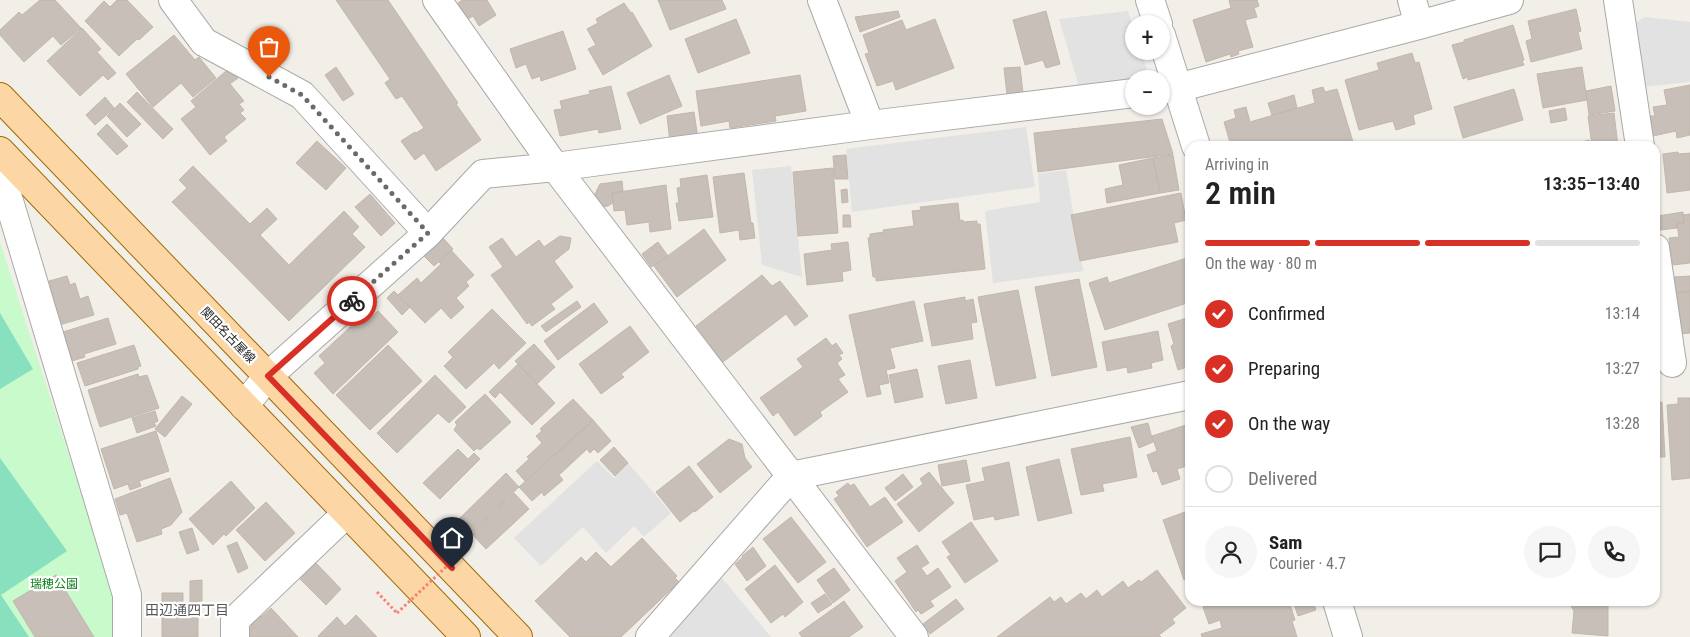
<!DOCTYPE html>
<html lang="en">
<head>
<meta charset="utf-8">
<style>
	body { margin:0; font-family:"Roboto Condensed","Noto Sans JP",sans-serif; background:#f6f6f6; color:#222; height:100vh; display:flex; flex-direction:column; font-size:19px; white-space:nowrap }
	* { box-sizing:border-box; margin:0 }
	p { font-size:16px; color:#767676 }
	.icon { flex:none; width:28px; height:28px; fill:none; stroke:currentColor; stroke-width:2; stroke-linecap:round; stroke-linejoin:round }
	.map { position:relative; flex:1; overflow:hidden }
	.drawer { position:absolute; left:1185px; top:141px; width:475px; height:465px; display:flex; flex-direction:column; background:#fff; border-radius:15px; box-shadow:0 1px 4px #0004 }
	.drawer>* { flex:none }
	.controls { position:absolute; left:1125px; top:15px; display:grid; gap:10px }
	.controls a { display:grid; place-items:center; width:45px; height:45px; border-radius:50%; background:#fff; box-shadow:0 1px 4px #0004; font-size:25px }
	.pin { position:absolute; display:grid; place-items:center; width:42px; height:42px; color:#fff; margin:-51px -21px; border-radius:50% 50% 50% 0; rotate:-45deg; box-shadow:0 0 5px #0007 }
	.pin .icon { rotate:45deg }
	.courier { position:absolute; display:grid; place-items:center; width:50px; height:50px; margin:-25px; border:4px solid #d93025; border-radius:50%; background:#fff; color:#222; box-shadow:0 1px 6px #0007 }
	.summary em { font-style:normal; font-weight:600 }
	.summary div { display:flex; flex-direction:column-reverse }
	.summary { display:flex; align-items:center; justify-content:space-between; height:85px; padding:0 20px }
	h1 { font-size:32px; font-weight:600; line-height:38px }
	.bar { display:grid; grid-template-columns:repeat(4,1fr); gap:8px 5px; align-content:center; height:60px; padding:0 20px }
	.bar i { height:6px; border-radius:4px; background:#e0e0e0 }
	.bar .active { background:#d93025 }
	.bar p { grid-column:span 4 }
	.line { display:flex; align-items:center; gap:12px; padding:0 20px; border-top:1px solid #e0e0e0 }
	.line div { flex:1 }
	.round { display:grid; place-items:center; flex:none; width:52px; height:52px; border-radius:26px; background:#f6f6f6 }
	ol { padding:0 20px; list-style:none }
	li { display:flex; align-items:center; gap:15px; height:55px }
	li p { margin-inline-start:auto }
	li .icon { padding:5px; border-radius:50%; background:#d93025; color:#fff; stroke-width:4 }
	li:last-child { color:#767676 }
	li i { width:28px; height:28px; border:2px solid #e0e0e0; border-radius:50% }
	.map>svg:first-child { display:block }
	.park { fill:#c8facc }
	.pitch { fill:#88e0be }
	.parking { fill:#e2e2e2 }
	.building { fill:#c7bfb8; stroke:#c4b6ab }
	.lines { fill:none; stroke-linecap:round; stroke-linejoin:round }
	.minor-casing { stroke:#a9a9a9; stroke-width:30 }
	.major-casing { stroke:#a06b00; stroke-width:30 }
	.path { stroke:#fa8072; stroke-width:3; stroke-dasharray:2.5 2.5; stroke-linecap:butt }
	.minor { stroke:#fff; stroke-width:28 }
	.major { stroke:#fcd6a4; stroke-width:28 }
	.path-bridge { stroke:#fa8072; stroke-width:3; stroke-dasharray:2.5 2.5; stroke-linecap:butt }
	.done { stroke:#6b6a68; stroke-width:5; stroke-dasharray:0 9 }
	.route { stroke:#d93025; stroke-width:6 }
	.labels { text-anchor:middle; stroke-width:4.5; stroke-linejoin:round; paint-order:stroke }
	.street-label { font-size:12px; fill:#222; stroke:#fff }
	.park-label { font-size:12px; fill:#0c8416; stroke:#fff }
	.neighbourhood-label { font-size:14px; fill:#555; stroke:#fff }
</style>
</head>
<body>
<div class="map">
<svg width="1690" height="637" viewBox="0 0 1690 637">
	<rect width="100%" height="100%" fill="#f2efe9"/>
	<path class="park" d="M0,242l116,359v36h-116z"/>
	<path class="pitch" d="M0,313l33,56 -33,20z
		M0,458l67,93 -66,44 28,42h-29z"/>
	<path class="parking" d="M1128,11l6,18v22h7l9,28h-16v6l-54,5 -21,-71z
		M1645,17l45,5v60l-47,5 -9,-63z
		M1026,127l9,60 -183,25 -6,-63z
		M791,166l11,111 -40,-12 -10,-95z
		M1066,170l17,101 -90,12 -8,-72 55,-9 -2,-28z
		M597,461l17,17 14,-15 43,50 -27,24 -10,-11 -28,27 -23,-26 -42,39 -27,-28z
		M721,577l50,60h-101z"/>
	<path class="building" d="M40,0h15l26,28 -20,17 -8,-9 -29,26 -24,-27v-5l19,-18 3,3z
		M117,0h10l26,27 -14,13 -2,-1 -18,17 -34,-35 19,-20 6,6z
		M336,0h52l70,103 -2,1 25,36 -45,31 -12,-18 -9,7 -14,-19 14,-9 1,1 8,-5 -22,-32 -6,3 -11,-16 5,-4z
		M462,0h25l9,15 -17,11 -6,-10 -5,3 -10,-16z
		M658,0h64l4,9 -56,21z
		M1229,0h28l2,6 -5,2 3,9 -12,3 8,27 -15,4 1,3 -8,3 -1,-3 -24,8 -13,-42 38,-12z
		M624,3l7,10 1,-1 20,34 -49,29 -15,-26 8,-4 -9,-16 11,-6 -2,-4z
		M1576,9l5,22 -3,1 4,17 -51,13 -5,-21 6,-2 -4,-18z
		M898,11l2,6 -40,15 -5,-15z
		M1046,11l14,53 -14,4 -3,-8 -18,5 -12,-45z
		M736,19l14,34 -52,20 -13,-34z
		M935,19l19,49 -58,22 -3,-9 -16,5 -12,-32 4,-1 -6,-18 39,-15 4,10z
		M1513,25l11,35 -2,1 2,4 -56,15v-3l-5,2 -11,-34 12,-3v-2z
		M82,28l19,21 -4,3 19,21 -8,7 -5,-5 -23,21 -33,-35z
		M563,31l13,38 -35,12 -1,-5 -8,3 -6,-15 -10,4 -6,-19z
		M174,35l21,25 4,-3 17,21 -23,19 -12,-14 -28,24 -27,-33z
		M1412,53l3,10 4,-1 13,47 -19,6 2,9 -19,6 -3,-9 -34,9 -14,-50 34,-10 -2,-7z
		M336,67l18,27 -11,7 -18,-26z
		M1020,67l3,26 -16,2 -3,-27z
		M1582,67l5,33 -44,8 -6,-34z
		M226,71l12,7 -8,6 14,17 -5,3 5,6 -4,3 6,6 -22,18 3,4 -17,14 -29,-36 15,-12 -5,-6z
		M669,75l13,31 -42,18 -13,-31z
		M800,75l6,36 -31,5 1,5 -46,7 -1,-7 -28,5 -5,-35z
		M1690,85v50l-13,3 -1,-7 -23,5 -3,-20h5l-2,-9 14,-2 -3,-15z
		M611,86l10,43 -22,4 -1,-4 -38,7 -6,-26 8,-1 -2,-8 30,-7 -1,-3z
		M1611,86l4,25 -26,4 -3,-24z
		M1323,87l2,5 12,-3 16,53 -14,4h-108l-7,-24 12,-4 -2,-8 12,-3 4,15 65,-19 -3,-13z
		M1514,89l9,31 -60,18 -9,-31z
		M137,92l36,37 -10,10 -36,-37z
		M1294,95l3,13 -25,7 -4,-12z
		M105,97l9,11 -19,17 -9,-10z
		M120,103l21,21 -14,13 -20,-21z
		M1565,108l2,12 -16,3 -2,-12z
		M694,112l4,27 -28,4 -3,-27z
		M1614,113l4,33h-26l-4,-30z
		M1162,119l11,35 -135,18 -4,-39z
		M107,124l21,22 -11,9 -20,-21z
		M1589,140l2,6h-25z
		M317,141l29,27 -20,22 -30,-27z
		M1678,152l1,2 11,-1v37l-23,3 -4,-39z
		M846,155l2,24h-13l-2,-23z
		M1173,155l6,35 -19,3 -7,-35z
		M1153,158l7,35 -53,10 -2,-14 18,-4 -4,-20z
		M193,166l57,58 17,-16 10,11 -17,16 29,30 55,-54 15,16 -7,7 13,13 -76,74 -117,-119 15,-14 -8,-8z
		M833,168l5,65 -40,3 -5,-64z
		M744,173l7,50h2l2,15 -15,2 -1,-10 -19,3 -7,-56z
		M707,175l6,42 -34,4 -3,-18h3l-2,-15 4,-1 -1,-8z
		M622,181l1,10 -11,2 1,10 -5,3 -6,1 -8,-11 6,-12z
		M666,185l5,44 -21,3 -1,-10 -22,3 -2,-15 -11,1 -2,-18z
		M847,189l1,13 -6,1 -1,-13z
		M1181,193l5,27 -12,3 4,19 -98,19 -9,-46z
		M370,194l25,29 -14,13 -26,-29z
		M958,203l2,18 3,-1v2l14,-1v3h3l5,45 -109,12v-4h-3l-5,-39h2v-4l14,-2 -1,-2 31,-4 -2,-15 9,-1 -1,-3z
		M1683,212l1,11 -7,1v4l-17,2 -2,-14z
		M1690,214v49l-17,2 -4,-27 10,-1 -2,-13 7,-1 -1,-8z
		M843,215h7l1,12h-8z
		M704,229l22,31 -49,37 -23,-31z
		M560,236l11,2 -2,11 -15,12 19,26 -22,17 4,5 -23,17 -3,-4 -2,2 -36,-49 12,-8 -14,-20 13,-9 14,19 23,-17 5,7z
		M443,238l10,11 -19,17 -10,-10z
		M658,242l10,14 -17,11 -9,-13z
		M848,242l3,28 -9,2 1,9 -36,4 -3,-31 28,-4 -1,-6z
		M451,250l23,25 -8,7 3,4 -13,12 8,9 -13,12 -10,-11 -16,15 -27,-28 19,-17 4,5 20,-19 -2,-2z
		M1190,257v45l-85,28 -16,-47 18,-6 2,6z
		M762,275l10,11 8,-5 28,35 -13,10 -9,-12 -63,48 -27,-36z
		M67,276l3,9 5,-2 5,16 8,-3 6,19 -35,10 -12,-37 4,-1 -2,-6z
		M1690,276v15l-14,2 -2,-16z
		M1079,279l18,88 -45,9 -17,-89z
		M1018,290l18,88 -40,8 -18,-89z
		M394,291l16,16 -8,8 -15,-17z
		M1690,291v42l-11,1 -3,-41z
		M965,297v4l8,-2 4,23 -6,1 2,16 -41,7 -8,-42z
		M577,301l4,6 -35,25 -5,-6z
		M914,301l9,40 -33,7 5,20 -9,2 3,13 -10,2 2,9 -14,3 -18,-82z
		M594,303l14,19 -50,38 -14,-19z
		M492,309l34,34 -27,26 -5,-6 -28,26 -22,-23 9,-9 -5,-5z
		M378,311l20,21 -65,62 -19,-21 11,-10 -6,-7 43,-40 5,5z
		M1190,317v49l-12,4 -7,-24 3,-2 -6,-20z
		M108,318l8,26 -32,10 1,3 -13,4 -9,-29z
		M630,326l19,26 -28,22 3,3 -23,17 -22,-30z
		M1158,331l5,29 -12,3 1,5 -24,5 -1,-6 -20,4 -5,-29z
		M826,338l6,8 4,-3 7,10 -4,2 3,4 -5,4 8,12 -7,4 10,13 -28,20 2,4 -27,20 -17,-24 -5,4 -13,-18 43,-31 -6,-8z
		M534,344l21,23 -18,17 -22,-23z
		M134,345l7,21 -3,1v2l-53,17 -8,-23z
		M388,345l34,36 -52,49 -34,-35z
		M970,360l7,38 -31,6 -8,-38z
		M518,364l37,39 -23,22 -32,-33 -5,6 -6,-6z
		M917,369l6,28 -28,6 -6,-28z
		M138,374l1,3 8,-2 12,33 -59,19 -12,-37z
		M435,375l31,32 -17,16 -11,-10 -41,40 -20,-20z
		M485,394l26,28 -31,28 -3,-2 -3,3 -20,-21 3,-5 -2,-3z
		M182,396l10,8 -27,33 -10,-8z
		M1678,398h12v80l-18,2 -5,-75 11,-1z
		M573,399l20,21 -68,61 -9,-10 13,-12 -2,-2 15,-14 -6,-7 6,-5 -2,-2z
		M1662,402l3,55h-10v-54z
		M155,411l3,10 -4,2 2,3 -19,7 -5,-15z
		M593,420l18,21 -13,12 -4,-4 -4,4 -3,-4 -28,26 4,5 -19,16 -2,-4 -10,9 -13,-14z
		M1148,423l5,19 -14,6 -8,-21z
		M1186,425l4,14v26l-13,4 3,10 -18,6 -5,-14 -4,1 -6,-17 10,-4 -5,-15z
		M156,431l13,40 -30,10 2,5 -11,4 -2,-6 -14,5 -13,-40z
		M1130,437l7,40 -35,7 2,7 -23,4 -10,-46z
		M729,439l13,5 3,14 7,9 -32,26 -23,-29z
		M614,447l14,16 -13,13 -15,-16z
		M458,449l10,10 6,-6 6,6 -40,40 -17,-16z
		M1059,459l13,54 -34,8 -12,-54z
		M966,460l4,21 -28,5 -4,-21z
		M1009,462l10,53 -24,5 -1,-4 -20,4 -8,-35 19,-4 -3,-13z
		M689,466l24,31 -18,15 -1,-1 -14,11 -24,-30z
		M929,472l25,31 -35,29 -22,-28 26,-20 -3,-5z
		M506,473l13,14 -48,45 -12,-13z
		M903,474l10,13 -18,14 -10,-13z
		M170,478l12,34 -11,13 -10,4 1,5 -25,8 -10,-29 -7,2 -5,-16z
		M231,481l24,27 -29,28 -2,-2 -11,11 -24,-26z
		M848,483l2,3 4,-2 16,23 15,-10 18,25 -36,25 -33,-48 5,-3 -3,-4z
		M514,493l15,16 -43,40 -15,-16z
		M266,502l29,31 -30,28 -29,-31z
		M1188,511l2,5v62l-6,2 -21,-60z
		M791,517l35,45 -28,21 -35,-44z
		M971,522l27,39 -33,22 -18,-26 4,-2 -9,-13z
		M192,528l7,22 -12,4 -8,-22z
		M642,538l35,38 -2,2 4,4 -58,55h-51l-35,-36 46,-44 5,5 10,-10 15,15z
		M237,542l11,26 -10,5 -11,-27z
		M917,545l12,18 -8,5 6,8 11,-8 13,19 -21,14 4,5 -13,8 -3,-4 -2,2 -21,-31 12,-9 -10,-14z
		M753,547l13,19 -19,15 -12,-17 8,-7 -1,-1z
		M313,560l28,29 -15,16 -29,-29z
		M775,565l28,37 -18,15 -2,-3 -12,9 -26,-34z
		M834,568l16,22 -17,13 -16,-23z
		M1157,570l29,38 -14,11 3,4 -16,12 2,2h-164l53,-40 4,5 7,-5 5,7 15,-11 5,6 11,-9 5,7 21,-16 5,7 11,-8 2,2z
		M56,575l38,62h-59l-22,-36z
		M202,580v21l-12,1v-21z
		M162,593h21v10h15v34h-36z
		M825,594l7,10 -14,9 -7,-10z
		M956,599l8,10 -34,25 -7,-10z
		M844,601l19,26 -14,10h-47l-3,-4z
		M1222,601h67l6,19 -3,1 5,16h-95l-1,-3 21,-6 -2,-8 -11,4 -6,-17z
		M1293,601h20l3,9 -18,6z
		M1568,601h40v35l-36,-3 2,-22z
		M271,608l27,29h-50l-2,-6 6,-5 -6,-7 10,-9 5,7z
		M356,615l21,22h-58l-1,-1 19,-19 8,9z"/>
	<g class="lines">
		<g class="minor-casing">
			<path id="minor" d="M173,0l31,42 98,53 126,138
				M437,0l118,167 359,470
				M822,0l48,125
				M1150,0l8,24
				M1412,0l7,25
				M1618,0l22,146
				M1161,35l35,111
				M1161,89l16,-1 242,-63 90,-25
				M0,171l127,424v42
				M1655,248l17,115
				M244,406l24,-30 160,-143 55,-59 72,-7 315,-42 264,-32
				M1337,601l11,36
				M235,637v-17l112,-107
				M650,637l141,-161 399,-81"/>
		</g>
		<g class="major-casing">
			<path id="major" d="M0,97l518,540
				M0,151l466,486"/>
		</g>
		<path class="path" d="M377,592l20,21"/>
		<use href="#minor" class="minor"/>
		<use href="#major" class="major"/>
		<path class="path-bridge" d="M397,613l65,-61"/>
	</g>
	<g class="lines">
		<path class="done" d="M269,77l33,18 126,138 -76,68"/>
		<path class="route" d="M352,301l-84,75 184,192"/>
	</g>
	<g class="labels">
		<g class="street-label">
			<text transform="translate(228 335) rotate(46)" y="4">関田名古屋線</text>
		</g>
		<g class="park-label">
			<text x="54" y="588">瑞穂公園</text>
		</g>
		<g class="neighbourhood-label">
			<text x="187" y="615">田辺通四丁目</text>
		</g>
	</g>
</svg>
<div class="controls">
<a>+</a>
<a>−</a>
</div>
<div class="pin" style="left:269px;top:77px;background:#ea580c"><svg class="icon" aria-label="bag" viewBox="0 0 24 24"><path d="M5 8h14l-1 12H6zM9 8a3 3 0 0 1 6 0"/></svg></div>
<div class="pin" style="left:452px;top:568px;background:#1f2937"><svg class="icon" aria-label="home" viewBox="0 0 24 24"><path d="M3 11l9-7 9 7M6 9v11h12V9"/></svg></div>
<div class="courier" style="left:352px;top:301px"><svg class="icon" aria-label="bike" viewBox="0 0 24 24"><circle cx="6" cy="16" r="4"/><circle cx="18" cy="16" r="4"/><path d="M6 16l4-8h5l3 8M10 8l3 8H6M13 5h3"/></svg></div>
<section class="drawer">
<div class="summary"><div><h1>2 min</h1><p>Arriving in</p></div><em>13:35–13:40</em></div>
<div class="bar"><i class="active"></i><i class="active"></i><i class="active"></i><i></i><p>On the way · 80 m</p></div>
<ol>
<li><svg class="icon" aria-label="check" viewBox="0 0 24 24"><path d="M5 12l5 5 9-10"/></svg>Confirmed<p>13:14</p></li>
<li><svg class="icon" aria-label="check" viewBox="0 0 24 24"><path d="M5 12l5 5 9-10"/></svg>Preparing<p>13:27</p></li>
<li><svg class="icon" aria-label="check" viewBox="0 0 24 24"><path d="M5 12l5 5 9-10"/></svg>On the way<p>13:28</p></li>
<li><i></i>Delivered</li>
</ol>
<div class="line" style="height:90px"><a class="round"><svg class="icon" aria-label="person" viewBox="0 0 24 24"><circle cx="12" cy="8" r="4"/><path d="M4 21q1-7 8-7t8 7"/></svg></a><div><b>Sam</b><p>Courier · 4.7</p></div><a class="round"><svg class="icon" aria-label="chat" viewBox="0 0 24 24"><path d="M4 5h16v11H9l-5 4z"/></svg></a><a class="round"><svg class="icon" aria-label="phone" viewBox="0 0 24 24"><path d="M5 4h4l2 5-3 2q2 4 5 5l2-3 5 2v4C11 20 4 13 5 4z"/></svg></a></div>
</section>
</div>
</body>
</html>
